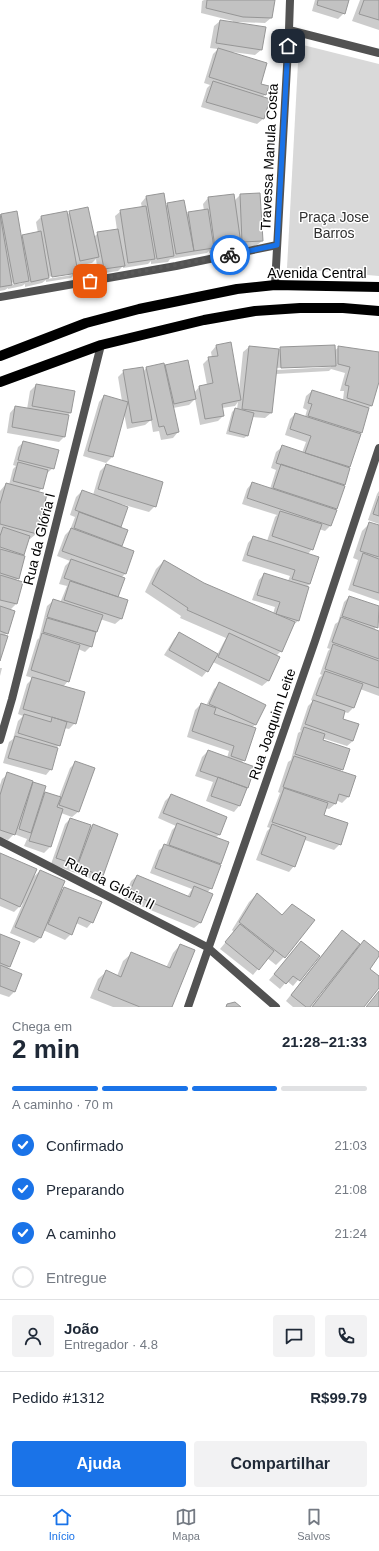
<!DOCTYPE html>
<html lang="pt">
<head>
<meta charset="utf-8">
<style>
	body { margin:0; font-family:Arial,sans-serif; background:#f2f2f3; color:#1f2937; height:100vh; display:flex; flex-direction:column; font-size:15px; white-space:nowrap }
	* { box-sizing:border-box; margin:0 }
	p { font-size:13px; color:#747a83 }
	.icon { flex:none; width:22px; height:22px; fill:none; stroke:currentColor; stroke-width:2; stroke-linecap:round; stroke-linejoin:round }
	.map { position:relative; height:1007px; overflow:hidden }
	.panel { display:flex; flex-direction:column; background:#fff; flex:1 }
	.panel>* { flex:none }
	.pin { position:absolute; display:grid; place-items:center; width:34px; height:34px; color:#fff; margin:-17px; border-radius:8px; box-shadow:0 2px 6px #0006 }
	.courier { position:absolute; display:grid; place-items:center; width:40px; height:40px; margin:-20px; border:3px solid #1a73e8; border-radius:50%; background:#fff; color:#222; box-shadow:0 1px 5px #0007 }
	.head em { font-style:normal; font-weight:800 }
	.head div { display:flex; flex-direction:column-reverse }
	.head { display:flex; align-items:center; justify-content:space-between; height:68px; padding:0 12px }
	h1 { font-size:26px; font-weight:800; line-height:30px }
	.bar { display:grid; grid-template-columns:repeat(4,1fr); gap:6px 4px; align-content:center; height:48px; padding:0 12px }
	.bar i { height:5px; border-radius:3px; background:#e0e1e3 }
	.bar .active { background:#1a73e8 }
	.bar p { grid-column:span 4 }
	.line { display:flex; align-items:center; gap:10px; padding:0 12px; border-top:1px solid #e0e1e3 }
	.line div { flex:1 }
	.round { display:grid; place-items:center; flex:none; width:42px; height:42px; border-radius:4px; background:#f2f2f3 }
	ol { padding:0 12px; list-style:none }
	li { display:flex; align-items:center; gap:12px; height:44px }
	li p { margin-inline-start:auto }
	li .icon { padding:4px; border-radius:50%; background:#1a73e8; color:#fff; stroke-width:4 }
	li:last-child { color:#747a83 }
	li i { width:22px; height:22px; border:2px solid #e0e1e3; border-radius:50% }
	.cta { display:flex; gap:8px; margin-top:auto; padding:8px 12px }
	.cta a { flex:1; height:46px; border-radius:4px; background:#1a73e8; color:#fff; font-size:16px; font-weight:800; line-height:46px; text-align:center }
	.cta a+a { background:#f2f2f3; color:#1f2937 }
	.tabs { display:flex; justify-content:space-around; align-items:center; height:56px; border-top:1px solid #e0e1e3; background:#fff; font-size:11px; color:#747a83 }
	.tabs a { display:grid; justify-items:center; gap:2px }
	.tabs .active { color:#1a73e8 }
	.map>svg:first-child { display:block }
	.green { fill:#d9d9d9 }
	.shadow { fill:#0003; fill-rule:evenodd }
	.building { fill:#c2c2c2; stroke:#969696 }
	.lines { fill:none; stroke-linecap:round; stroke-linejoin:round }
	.street { stroke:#525252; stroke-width:8 }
	.primary { stroke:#000; stroke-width:10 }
	.done { stroke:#595959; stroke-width:4; stroke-dasharray:0 7.2 }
	.route { stroke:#1a73e8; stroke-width:5 }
	.labels { text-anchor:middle; stroke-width:3; stroke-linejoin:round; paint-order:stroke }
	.street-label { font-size:14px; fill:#000; stroke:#fff }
	.park-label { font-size:14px; fill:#303030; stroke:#fff }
</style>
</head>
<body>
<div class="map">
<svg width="379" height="1007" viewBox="0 0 379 1007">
	<rect width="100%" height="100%" fill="#fff"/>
	<path class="green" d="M299,44l80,20v212l-92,-8z"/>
	<path class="shadow" d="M204,0h70l-3,18 -6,5 -27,-1 23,28 -6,5 -23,-3v1l27,32 8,2 -2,8 -3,2 1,22 -6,5 -56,-17 6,-19 3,-3 -6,-2 9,-29 5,-5 -8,-1 4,-22 6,-5 12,2 1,-2 -32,-8 1,-12z
		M315,0h33l-4,13 -6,6 -26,-8z
		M360,0h19v30l-27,-9z
		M240,195l22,46 -6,5 -19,1 -3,3 -25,3v-2l-2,2 -37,6 -2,3 -17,2v-3l-3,3 -25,4v-2l-5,5 -20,3 -2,-15 -4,4 -16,3 1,6 -6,6 -25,4v-2l-4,3 -17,4v-3l-3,2 -14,3v-1l-3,2 -5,1v-74l2,-2 18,23 2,-2 16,-3 -2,-11 5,-5 26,-2 3,-3 24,25 4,-4 19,-3 -2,-14 6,-5 21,-3 -1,-5 5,-6 19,9 3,-2 18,11 2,-2 16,-2 -1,-7 5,-6 26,3zM72,273v2l-25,4v-2zM23,281v2l-14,2v-2z
		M216,346l23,45 4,-39 6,-5 30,3 1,-2 54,3 5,-4 40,6v25l-8,28 -3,3 -37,116 -6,6 -6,-2 -7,20 -4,5 2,30 -4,3 2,1 -10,33 -6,5 -11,25 -5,5 3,2 -11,23 -6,5 -49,-24 -6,9 -5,6 -38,-22 10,-16 5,-6 38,22 9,-17 -46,-20 1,-2 -36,-24 11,-23 8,-8 39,23 70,30 2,-7 -23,-7 7,-20 5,-6 24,7 2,-5 -48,-15 6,-18 5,-6 14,4 8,-24 2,-2 -35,-11 5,-15 5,-6 18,6 6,-19 -5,-2 5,-16 6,-5 20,6 4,-11 -21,-7 5,-16 5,-5 10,3 2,-7 -4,-2 3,-12 6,-5 31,9 1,-9h-4l5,-18 -14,-4 -2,2 -53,3 -5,39 -6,5 -13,-1 -5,19 -3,2 -18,-4 6,-22 3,-3h2l1,-7 -3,4 -13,2 1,8 -5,5 -18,4 -5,-26 -6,6 -16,3 5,24 -5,6 -12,2 -2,-9 -6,1 -2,-12 -6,5 -18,4 -3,-16 -12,44 -6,6 -23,-7 16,-54 5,-6 18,5 -4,-24 6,-6 19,1 3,-4 18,-1 2,-2 28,28 5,-6 8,-2 -4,-21 6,-6h3l-1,-6zM331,365v2l-55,3v-2z
		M36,385l38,7 -4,21 -2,2 -3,21 -6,6 -52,-9 3,-20 5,-6 12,2 3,-18z
		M24,442l29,26 -7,6 -4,14 -4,5 -2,41 -6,5h-2l-6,17 -4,22 -2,2 6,2 -6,22 -7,7 -2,22 -3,3 -4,23v-168l6,-7 3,1 4,-16 3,-3 -3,-1 5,-18z
		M106,465l49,41 -6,6 -28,-8v1l6,2 -8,21 8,3 -7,16 5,27 -4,4 -4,20 4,21 -6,5 -15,-5 -9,27 -6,6 -7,-3 -10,32 -5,6 12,36 -6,6 -5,-1 -5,17 -3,3 -5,21 -5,6 -43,-12 6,-21 4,-3 5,-18 5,-5 -5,-2 9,-30 6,-6 -7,-2 11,-36 2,-2 8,-32 6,-5 7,2 7,-17 -8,-2 6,-18 5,-5 -13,-5 8,-21 5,-5 5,-13 -5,-2 6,-18 6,-6 11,4 7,-24z
		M379,491v33l-11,-4 9,-26z
		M370,523l9,3v75l-31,-11 10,-30 -5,-2 9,-27z
		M349,597l30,10v15l-5,8 5,2v64l-19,-7 -7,19 -5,5 -4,-1 -2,7 11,22 -6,5 -25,-8 -1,3 21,28 -2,3 15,5 -7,20 -6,6 -6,-3 -1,4 -6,5 -4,-1 -2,7 17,29 -6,6 -29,-10 -11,26 -5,6 -33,-12 11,-29 3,-3 -3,-1 13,-34 -2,-1 10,-30 3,-2 7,-27 3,-2 -1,-1 8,-24 5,-5 -2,-1 8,-22 3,-3 -2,-1 8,-23 2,-2 -3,-1 8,-24 3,-2 6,-20z
		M0,668h2l-2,8z
		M219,684l45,21 -9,20 -3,2 -8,33 -3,3 13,5 -15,38 -5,6 -28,-11 7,-19 -18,-6 7,-19 6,-6 19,7 2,-7 -42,-14 8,-27 6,-6 5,2 8,-17z
		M76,762l2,50 -6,5 -11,-4 -11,34 -6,6 -20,-7 3,-7 -13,-5 -6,6 -8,-3v-52l2,-6 6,-5 21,13 5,-4 9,9 16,5 11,-29z
		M171,795l55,22 -7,18 -4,3 13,5 -17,45 -4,5 5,2 -12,28 -6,5 -70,-29 7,-18 6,-5 50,21 5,-8 -42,-16 9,-23 7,-5 6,-15 4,-4 -18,-8 7,-17z
		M70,819l19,10 4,-4 9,50 -5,6 -46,-17 14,-40z
		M0,854l31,25 9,-8 19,21 5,-4 28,34 -5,6 -11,-5 -5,11 -6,6 -22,-10 -3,8 -6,5 -24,-10 13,-30 -9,9 -14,-6z
		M257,894l27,63 -8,8 -9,-7 -14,17 -33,-26 14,-17 -2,-2 17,-28z
		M0,935l9,32 -2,2 8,22 -6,6 -9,-3z
		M336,937l20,12 8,-7 15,11 -11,16 11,8v9l-16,21h-52l14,-18 -1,-1 -15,19h-16l-7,-6z
		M301,942l17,14 -25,30 -6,-5 -7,8 -11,-9z
		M180,945l-9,62h-58l-23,-9 8,-19 8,-7 11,4 6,-15 8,-7 35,14 7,-15z"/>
	<path class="building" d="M207,0h68l-3,18 -29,-1 -37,-9z
		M318,0h31l-4,14 -28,-9z
		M364,0h15v20l-20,-6z
		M220,20l46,7 -4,23 -46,-7z
		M218,48l49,15 -6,21 8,2 -3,9 -57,-18z
		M213,81l57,18 -6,20 -58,-17z
		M164,193l10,63 -17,3 -11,-63z
		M260,193l3,48 -21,1 -2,-48z
		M234,194l7,50 -26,4 -7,-51z
		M184,200l10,51 -18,3 -9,-51z
		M146,206l9,53 -27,4 -8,-53z
		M88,207l11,50 -19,4 -11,-50z
		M208,209l6,39 -20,3 -6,-39z
		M17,211l12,70 -15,3 -13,-70z
		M67,211l11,62 -26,4 -11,-61z
		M0,214l12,71 -12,2z
		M118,229l7,37 -21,3 -7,-37z
		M41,231l8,47 -18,4 -9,-47z
		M231,342l10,58 -19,4 2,12 -19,3 -6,-33 14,-3 -5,-26 10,-1 -2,-11z
		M335,345l1,21 -55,2 -1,-21z
		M249,346l30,3 -7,64 -30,-4z
		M338,346l41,6v30l-7,24 -25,-8 2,-12 -4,-1 5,-18 -12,-3z
		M188,360l8,39 -22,5 -9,-39z
		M164,363l15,69 -12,3 -3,-9 -5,1 -13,-60z
		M143,367l9,53 -20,3 -9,-53z
		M36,384l39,7 -4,22 -39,-7z
		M312,390l57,18 -7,25 -54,-17 4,-12 -4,-1z
		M104,395l24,7 -15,55 -25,-6z
		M15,406l54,9 -4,22 -53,-10z
		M235,408l19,5 -6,23 -19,-5z
		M295,413l66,21 -11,33 -45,-14 6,-17 -21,-7z
		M23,441l36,9 -5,19 -36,-9z
		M282,445l68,23 -5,17 -69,-22z
		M18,462l30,8 -5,19 -30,-8z
		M106,464l57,18 -7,25 -58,-18z
		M281,464l64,22 -8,23 -64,-21z
		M252,482l85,28 -6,16 -84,-28z
		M6,483l41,11 -10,40 -37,-10v-20z
		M82,490l46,17 -7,20 -46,-17z
		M379,496v20l-6,-2z
		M280,511l42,13 -9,26 -41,-14z
		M79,512l49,18 -6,16 -48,-18z
		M369,522l10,3v32l-19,-6z
		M3,527l27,9 -6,19 -24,-8v-11z
		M71,528l63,23 -8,23 -64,-23z
		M253,536l66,21 -9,27 -18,-5 3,-9 -48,-15z
		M0,549l25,7 -6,23 -19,-6z
		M363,553l16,6v34l-26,-8z
		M71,559l54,19 -7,19 -54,-19z
		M164,560l40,23 91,39 -13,30 -95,-42 1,-2 -36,-24z
		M264,573l45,14 -10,34 -23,-7 4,-12 -23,-7z
		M0,575l23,7 -6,22 -17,-4z
		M70,581l58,19 -6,19 -58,-19z
		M349,596l30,10 -1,22 -36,-12z
		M53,599l50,16 -6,17 -50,-15z
		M0,606l15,5 -7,23 -8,-3z
		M341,617l38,14v28l-47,-17z
		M47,618l49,14 -4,15 -49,-15z
		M179,632l39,22 -10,18 -39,-22z
		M42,633l38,12 -11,37 -38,-12z
		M229,633l51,24 -11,24 -51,-24z
		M0,634l8,2 -8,25z
		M333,644l46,17v27l-54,-19z
		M325,671l38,13 -9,24 -38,-13z
		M32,677l53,15 -9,32 -53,-15z
		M219,682l47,23 -10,20 -47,-21z
		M313,700l32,11 -2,8 16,5 -6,17 -48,-17z
		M201,703l15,5 -2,6 42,14 -11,33 -14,-5 3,-10 -42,-15z
		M24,714l27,8 1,-5 15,5 -7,24 -42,-13z
		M304,727l21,7 -2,6 27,9 -7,21 -48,-16z
		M15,736l43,12 -6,22 -44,-12z
		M208,750l47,17 -7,21 -48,-17z
		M294,756l62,20 -7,21 -10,-3 -3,10 -53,-17z
		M75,761l20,7 -16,44 -20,-7z
		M7,772l26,9 -18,54 -15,-5v-35z
		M218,777l29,11 -7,18 -29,-10z
		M33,782l13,4 -15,47 -12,-4z
		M284,788l44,15 -4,12 24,8 -7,22 -69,-23z
		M45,792l16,5 -4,10 6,2 -12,38 -22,-6z
		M171,794l56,23 -7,18 -57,-22z
		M70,818l21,7 -14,40 -21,-7z
		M177,823l52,19 -8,22 -52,-19z
		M93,824l25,10 -15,42 -26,-9z
		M272,824l34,13 -11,30 -34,-13z
		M164,844l57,21 -9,24 -57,-21z
		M0,853l37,16 -17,38 -20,-9z
		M40,870l25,11 -24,57 -26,-11z
		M137,875l53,22 4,-11 19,8 -12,29 -72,-30z
		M64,887l38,15 -9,21 -14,-6 -7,18 -24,-11z
		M257,893l25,22 10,-11 23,16 -30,38 -46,-36z
		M240,924l34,27 -15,19 -34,-28z
		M342,930l18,14 -50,63h-4l-15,-12z
		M0,934l20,8 -10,25 -10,-4z
		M364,940l15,12v4l-9,13 9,7v12l-15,19h-52z
		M301,941l19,15 -20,25 -7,-5 -7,8 -12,-10z
		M180,944l15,6 -23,57h-32l-42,-17 8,-20 15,7 10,-25 39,16z
		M0,965l22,9 -7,18 -15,-6z
		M379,991v16h-13z
		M235,1002l6,5h-15l1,-3z"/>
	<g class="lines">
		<path class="street" d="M289,30l90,23
			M275,285l14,-255 1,-30
			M0,297l176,-31 101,-21
			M0,740l12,-41 89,-354
			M0,841l207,106 69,60
			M188,1007l127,-366 64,-193"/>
		<path class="primary" d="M0,356l86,-33 53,-14 98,-20 38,-4 104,2
			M0,382l101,-37 103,-25 51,-9 45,-3h43l36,3"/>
	</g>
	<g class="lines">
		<path class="done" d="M90,281l140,-26"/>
		<path class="route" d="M230,255l47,-10 11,-199"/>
	</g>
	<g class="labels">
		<g class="street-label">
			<text transform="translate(269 157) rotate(-87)" y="5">Travessa Manula Costa</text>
			<text x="317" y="278">Avenida Central</text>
			<text transform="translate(39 539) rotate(-76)" y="5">Rua da Glória I</text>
			<text transform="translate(272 724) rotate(-71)" y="5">Rua Joaquim Leite</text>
			<text transform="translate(110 883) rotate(27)" y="5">Rua da Glória II</text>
		</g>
		<g class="park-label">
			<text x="334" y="222">Praça Jose<tspan x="334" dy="16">Barros</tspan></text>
		</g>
	</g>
</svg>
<div class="pin" style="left:90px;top:281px;background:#ea580c"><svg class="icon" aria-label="bag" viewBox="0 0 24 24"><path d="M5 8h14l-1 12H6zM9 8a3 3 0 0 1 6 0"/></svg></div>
<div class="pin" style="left:288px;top:46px;background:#1f2937"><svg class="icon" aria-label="home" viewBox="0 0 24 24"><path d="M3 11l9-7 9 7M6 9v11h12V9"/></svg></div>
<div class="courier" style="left:230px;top:255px"><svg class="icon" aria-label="bike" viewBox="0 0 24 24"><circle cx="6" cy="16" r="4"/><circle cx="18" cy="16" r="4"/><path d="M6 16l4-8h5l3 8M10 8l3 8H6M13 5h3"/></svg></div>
</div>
<section class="panel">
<div class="head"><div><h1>2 min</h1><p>Chega em</p></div><em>21:28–21:33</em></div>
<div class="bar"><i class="active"></i><i class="active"></i><i class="active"></i><i></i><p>A caminho · 70 m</p></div>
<ol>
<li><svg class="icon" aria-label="check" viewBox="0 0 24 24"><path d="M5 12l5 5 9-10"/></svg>Confirmado<p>21:03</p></li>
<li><svg class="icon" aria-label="check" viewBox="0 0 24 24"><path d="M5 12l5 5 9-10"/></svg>Preparando<p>21:08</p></li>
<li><svg class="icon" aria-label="check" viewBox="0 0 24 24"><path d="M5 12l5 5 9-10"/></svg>A caminho<p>21:24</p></li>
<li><i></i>Entregue</li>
</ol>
<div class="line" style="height:72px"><a class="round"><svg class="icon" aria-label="person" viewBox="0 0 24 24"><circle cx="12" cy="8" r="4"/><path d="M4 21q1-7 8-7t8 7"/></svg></a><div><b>João</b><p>Entregador · 4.8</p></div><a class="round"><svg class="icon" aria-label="chat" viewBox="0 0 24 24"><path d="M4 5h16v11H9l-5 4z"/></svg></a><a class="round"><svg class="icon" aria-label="phone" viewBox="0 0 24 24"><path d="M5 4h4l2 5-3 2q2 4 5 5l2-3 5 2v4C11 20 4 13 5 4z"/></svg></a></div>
<div class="line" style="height:52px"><div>Pedido #1312</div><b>R$99.79</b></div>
<div class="cta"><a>Ajuda</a><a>Compartilhar</a></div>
</section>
<nav class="tabs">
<a class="active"><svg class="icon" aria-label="home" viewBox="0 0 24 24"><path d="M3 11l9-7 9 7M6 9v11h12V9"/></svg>Início</a>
<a><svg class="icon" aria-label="map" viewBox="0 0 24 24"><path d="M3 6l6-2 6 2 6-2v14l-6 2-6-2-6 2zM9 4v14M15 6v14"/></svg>Mapa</a>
<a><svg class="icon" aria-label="saved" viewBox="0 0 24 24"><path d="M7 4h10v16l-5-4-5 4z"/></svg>Salvos</a>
</nav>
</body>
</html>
